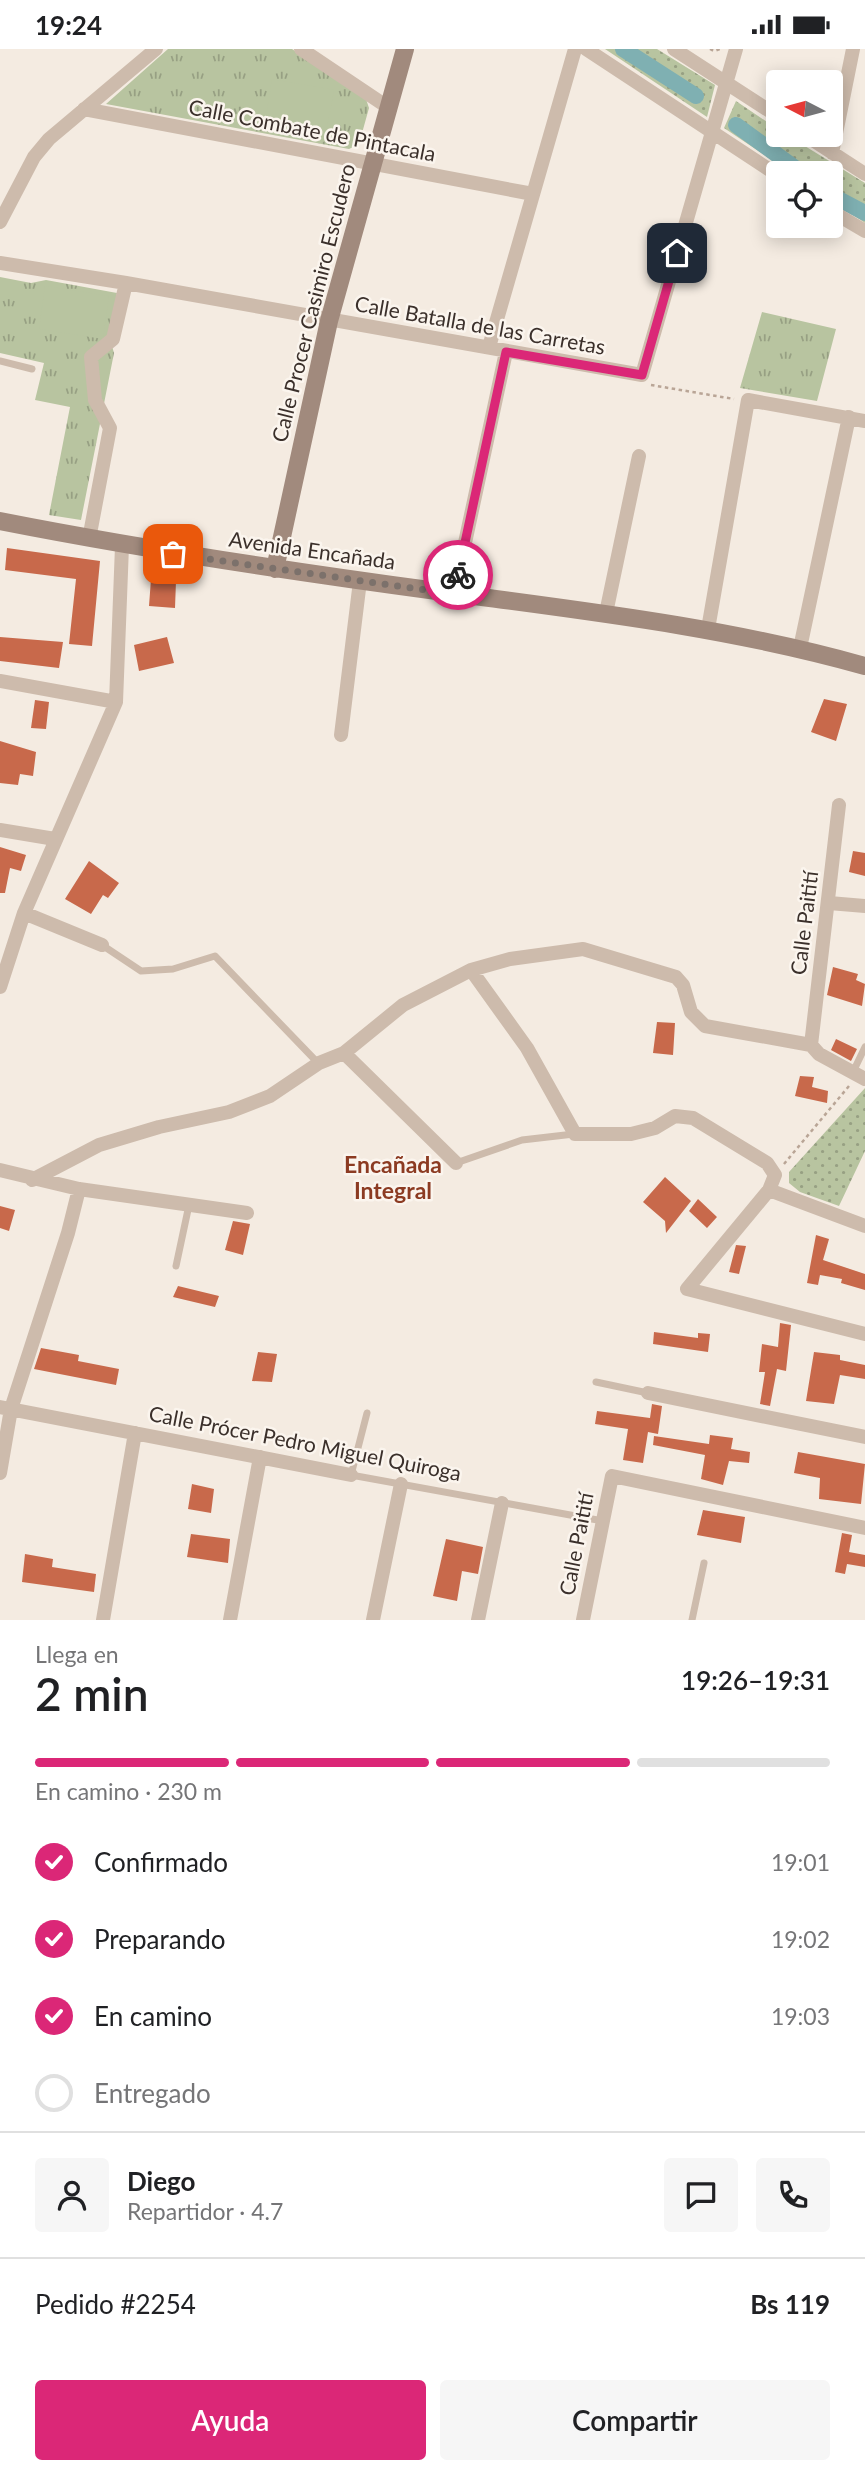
<!DOCTYPE html>
<html lang="es">
<head>
<meta charset="utf-8">
<style>
	body { margin:0; font-family:Lato,sans-serif; background:#f6f6f6; color:#202124; height:100vh; display:flex; flex-direction:column; font-size:26px; white-space:nowrap }
	* { box-sizing:border-box; margin:0 }
	p { font-size:23px; color:#757577 }
	.icon { flex:none; width:38px; height:38px; fill:none; stroke:currentColor; stroke-width:2; stroke-linecap:round; stroke-linejoin:round }
	.map { position:relative; height:1571px; overflow:hidden }
	.details { display:flex; flex-direction:column; background:#fff; flex:1 }
	.details>* { flex:none }
	.needle { width:46px; rotate:276deg }
	.buttons { position:absolute; left:766px; top:21px; display:grid; gap:14px }
	.buttons a { display:grid; place-items:center; width:77px; height:77px; border-radius:7px; background:#fff; box-shadow:0 4px 18px #0003; font-size:35px }
	.pin { position:absolute; display:grid; place-items:center; width:60px; height:60px; color:#fff; margin:-30px; border-radius:14px; box-shadow:0 4px 10px #0006 }
	.courier { position:absolute; display:grid; place-items:center; width:70px; height:70px; margin:-35px; border:5px solid #db2777; border-radius:50%; background:#fff; color:#222; box-shadow:0 2px 9px #0007 }
	.headline em { font-style:normal; font-weight:600 }
	.headline div { display:flex; flex-direction:column-reverse }
	.headline { display:flex; align-items:center; justify-content:space-between; height:119px; padding:0 35px }
	h1 { font-size:46px; font-weight:600; line-height:52px }
	.bar { display:grid; grid-template-columns:repeat(4,1fr); gap:10px 7px; align-content:center; height:84px; padding:0 35px }
	.bar i { height:9px; border-radius:5px; background:#e0e0e0 }
	.bar .active { background:#db2777 }
	.bar p { grid-column:span 4 }
	.line { display:flex; align-items:center; gap:18px; padding:0 35px; border-top:2px solid #e0e0e0 }
	.line div { flex:1 }
	.round { display:grid; place-items:center; flex:none; width:74px; height:74px; border-radius:7px; background:#f6f6f6 }
	ol { padding:0 35px; list-style:none }
	li { display:flex; align-items:center; gap:21px; height:77px }
	li p { margin-inline-start:auto }
	li .icon { padding:7px; border-radius:50%; background:#db2777; color:#fff; stroke-width:4 }
	li:last-child { color:#757577 }
	li i { width:38px; height:38px; border:4px solid #e0e0e0; border-radius:50% }
	.action { display:flex; gap:14px; margin-top:auto; padding:14px 35px }
	.action a { flex:1; height:80px; border-radius:7px; background:#db2777; color:#fff; font-size:28px; font-weight:600; line-height:80px; text-align:center }
	.action a+a { background:#f6f6f6; color:#202124 }
	.status { display:flex; justify-content:space-between; align-items:center; height:49px; padding:0 35px; background:#fff; direction:ltr }
	.status svg { height:19px; fill:currentColor }
	.map>svg:first-child { display:block }
	.grass { fill:url(#grass-dots) }
	.park { fill:url(#park-tufts) }
	.pitch { fill:#b8c4a0 }
	.lines { fill:none; stroke-linecap:round; stroke-linejoin:round }
	.canal { stroke:#7fb0b2; stroke-width:16 }
	.building { fill:#c8694b }
	.path { stroke:#b9a596; stroke-width:2.5; stroke-dasharray:3.5 3.5; stroke-linecap:butt }
	.service { stroke:#cdbbac; stroke-width:7 }
	.minor { stroke:#cdbbac; stroke-width:14 }
	.secondary { stroke:#a18a7d; stroke-width:18 }
	.done { stroke:#7c716b; stroke-width:7; stroke-dasharray:0 12.6 }
	.route { stroke:#db2777; stroke-width:9 }
	.labels { text-anchor:middle; stroke-width:5; stroke-linejoin:round; paint-order:stroke }
	.street-label { font-size:21px; fill:#3b302b; stroke:#fbf5ee }
	.neighbourhood-label { font-size:23px; font-weight:bold; fill:#8c3b22; stroke:#fbf5ee }
</style>
</head>
<body>
<div class="status"><b>19:24</b><svg viewBox="0 0 49 12"><path d="M0 12V9h3v3zM5 12V6h3v6zM10 12V3h3v9zM15 12V0h3v12zM26 1h20v11H26zM47 4h2v5h-2z"/></svg></div>
<div class="map">
<svg width="865" height="1571" viewBox="0 0 865 1571">
	<defs>
		<pattern id="grass-dots" width="8" height="8" patternUnits="userSpaceOnUse" patternTransform="scale(1.75)"><rect width="8" height="8" fill="#b8c4a0"/><path d="M2 2h.1M6 6h.1" fill="none" stroke="#97a083" stroke-width="1.8" stroke-linecap="round"/></pattern>
		<pattern id="park-tufts" width="24" height="20" patternUnits="userSpaceOnUse" patternTransform="scale(1.75)"><rect width="24" height="20" fill="#b8c4a0"/><path d="M3 7l-1-3M5 7V3M7 7l1-3M15 17l-1-3M17 17v-4M19 17l1-3" fill="none" stroke="#97a083"/></pattern>
	</defs>
	<rect width="100%" height="100%" fill="#f4ebe1"/>
	<path class="grass" d="M605,0h52l58,36 -8,32z
		M736,52l43,29v5h8l78,48v40l-34,-23v-27h-40l-67,-45z
		M865,1039v63l-26,55 -39,-14 -11,-9v-11z"/>
	<path class="park" d="M168,0h124l74,50 3,9 -10,36 -10,5 -243,-45z
		M0,228l31,6 15,-3 71,13 -8,43 5,17 -33,167 -32,-5 21,-108 -35,-7 9,-37 -44,-10z
		M762,263l74,17 -19,72 -77,-13z"/>
	<path class="pitch" d="M272,30l62,11 -8,43 -61,-10z
		M45,237l64,10 -6,43 -64,-10z"/>
	<g class="lines">
		<path class="canal" d="M623,0l73,47
			M736,76l66,48
			M831,146l34,18"/>
	</g>
	<path class="building" d="M7,499l93,13 -8,85 -23,-2 7,-65 -71,-9z
		M151,530l25,2 -1,27 -26,-2z
		M0,588l63,5 -4,26 -59,-7z
		M167,588l7,26 -35,8 -5,-26z
		M824,650l23,5 -11,37 -25,-9z
		M35,651l14,2 -3,27 -15,-1z
		M0,692l36,11 -3,24 -13,-2 -2,11 -18,-2z
		M0,798l26,8 -5,16 -11,-3 -5,25h-5z
		M853,802l12,2v23l-16,-4z
		M89,812l30,22 -11,15 -5,-3 -12,19 -26,-15z
		M833,918l25,7 -2,6 9,4 -3,22 -35,-11z
		M657,973l18,1 -2,32 -20,-2z
		M836,990l21,10 -6,12 -20,-11z
		M800,1027l14,1 -2,10 16,4 -1,12 -32,-7z
		M665,1128l26,24 -25,32 -1,-12 -22,-19z
		M698,1150l19,18 -10,11 -18,-17z
		M0,1157l15,4 -6,21 -9,-3z
		M233,1172l17,3 -7,31 -18,-5z
		M816,1186l13,4 -6,21 42,14v16l-24,-7 1,-4 -22,-4 -2,10 -11,-2z
		M736,1196l10,1 -7,28 -10,-2z
		M178,1237l41,10 -4,11 -42,-10z
		M780,1274l11,2 -5,46 -9,-2 -7,37 -10,-2 5,-32h-6l3,-28 16,3z
		M654,1283l44,6v-5l12,1 -2,18 -55,-8z
		M41,1299l38,7 -1,6 41,8 -3,16 -82,-16z
		M258,1303l19,2 -5,28 -20,-1z
		M814,1303l26,3v5l25,5v14l-25,-4 -6,29 -28,-3z
		M652,1355l10,2 -4,28 -10,-2 -5,31 -20,-3 5,-31 -33,-5 2,-13 53,7z
		M710,1386l23,3 -2,11 19,3 -1,11 -20,-2 -6,24 -22,-6 4,-24 -52,-10 1,-9 55,8z
		M798,1403l67,12 -4,40 -42,-5 1,-21 -26,-5z
		M192,1435l22,5 -3,24 -23,-4z
		M703,1461l42,7 -4,26 -44,-8z
		M842,1484l10,2 -3,17 16,3v12l-18,-3 -2,10 -10,-2z
		M191,1485l39,5 -2,24 -41,-6z
		M446,1490l37,8 -5,27 -16,-3 -5,30 -24,-5z
		M25,1505l28,5 -1,8 44,7 -2,18 -72,-10z"/>
	<g class="lines">
		<path class="path" d="M710,0l4,2 6,-2
			M651,336l83,14
			M784,1115l65,-78"/>
		<path class="service" d="M0,312l32,8
			M102,896l39,26 32,-2 42,-13 103,107
			M853,1023l12,-25
			M456,1114l66,-23 52,-6
			M176,1217l13,-61
			M596,1333l52,11
			M367,1364l-16,62 252,46
			M692,1571l12,-57"/>
		<path class="minor" d="M301,0l88,59
			M586,0l193,127
			M674,0l105,68
			M84,60l449,85
			M805,86l60,39
			M832,104l21,-104
			M831,162l34,20
			M0,173l34,-65 15,-18 107,-90
			M0,214l126,20 516,92 94,-326
			M489,298l86,-298
			M89,490l21,-111 -15,-28 -4,-43 22,-18 13,-56
			M454,545l52,-242
			M606,564l33,-157
			M708,580l40,-229 117,21
			M800,599l49,-231
			M0,632l116,21
			M341,686l19,-154
			M0,781l55,9
			M829,854l36,3
			M24,864l78,32
			M471,921l56,78 48,86h56l24,-6 20,-12 18,2 74,45 8,12 -6,15 96,36
			M0,938l24,-74 92,-211 6,-156
			M811,996l28,-240
			M344,1004l112,110
			M0,1121l79,19 168,24
			M32,1131l67,-35 60,-18 70,-15 41,-16 49,-33 25,-10 59,-48 68,-35 39,-11 73,-10 93,28 7,8 8,27 14,14 106,19 8,9 46,25
			M769,1141l-82,99 178,45
			M648,1344l217,44
			M0,1358l351,68
			M0,1424l11,-64 57,-176 11,-44
			M103,1571l32,-187
			M230,1571l30,-163
			M373,1571l28,-136
			M478,1571l24,-117
			M583,1571l29,-144 253,52"/>
		<path class="secondary" d="M0,472c147,29 295,51 444,71 141,19 283,35 421,74
			M275,520l54,-248 76,-272"/>
	</g>
	<g class="lines">
		<path class="done" d="M173,505l281,40 4,-19"/>
		<path class="route" d="M458,526l48,-223 136,23 35,-122"/>
	</g>
	<g class="labels">
		<g class="street-label">
			<text transform="translate(312 82) rotate(11)" y="7">Calle Combate de Pintacala</text>
			<text transform="translate(314 254) rotate(-76)" y="7">Calle Procer Casimiro Escudero</text>
			<text transform="translate(480 277) rotate(10)" y="7">Calle Batalla de las Carretas</text>
			<text transform="translate(312 502) rotate(8)" y="7">Avenida Encañada</text>
			<text transform="translate(805 874) rotate(-83)" y="7">Calle Paitití</text>
			<text transform="translate(305 1395) rotate(11)" y="7">Calle Prócer Pedro Miguel Quiroga</text>
			<text transform="translate(577 1495) rotate(-79)" y="7">Calle Paitití</text>
		</g>
		<g class="neighbourhood-label">
			<text x="393" y="1124">Encañada<tspan x="393" dy="26">Integral</tspan></text>
		</g>
	</g>
</svg>
<div class="buttons">
<a><svg class="needle" viewBox="-14 -14 28 28"><path d="M0-13l5 13h-10z" fill="#e53935"/><path d="M0 13l5-13h-10z" fill="#757577"/></svg></a>
<a><svg class="icon" aria-label="locate" viewBox="0 0 24 24"><circle cx="12" cy="12" r="6"/><path d="M12 2v4M12 18v4M2 12h4M18 12h4"/></svg></a>
</div>
<div class="pin" style="left:173px;top:505px;background:#ea580c"><svg class="icon" aria-label="bag" viewBox="0 0 24 24"><path d="M5 8h14l-1 12H6zM9 8a3 3 0 0 1 6 0"/></svg></div>
<div class="pin" style="left:677px;top:204px;background:#1f2937"><svg class="icon" aria-label="home" viewBox="0 0 24 24"><path d="M3 11l9-7 9 7M6 9v11h12V9"/></svg></div>
<div class="courier" style="left:458px;top:526px"><svg class="icon" aria-label="bike" viewBox="0 0 24 24"><circle cx="6" cy="16" r="4"/><circle cx="18" cy="16" r="4"/><path d="M6 16l4-8h5l3 8M10 8l3 8H6M13 5h3"/></svg></div>
</div>
<section class="details">
<div class="headline"><div><h1>2 min</h1><p>Llega en</p></div><em>19:26–19:31</em></div>
<div class="bar"><i class="active"></i><i class="active"></i><i class="active"></i><i></i><p>En camino · 230 m</p></div>
<ol>
<li><svg class="icon" aria-label="check" viewBox="0 0 24 24"><path d="M5 12l5 5 9-10"/></svg>Confirmado<p>19:01</p></li>
<li><svg class="icon" aria-label="check" viewBox="0 0 24 24"><path d="M5 12l5 5 9-10"/></svg>Preparando<p>19:02</p></li>
<li><svg class="icon" aria-label="check" viewBox="0 0 24 24"><path d="M5 12l5 5 9-10"/></svg>En camino<p>19:03</p></li>
<li><i></i>Entregado</li>
</ol>
<div class="line" style="height:126px"><a class="round"><svg class="icon" aria-label="person" viewBox="0 0 24 24"><circle cx="12" cy="8" r="4"/><path d="M4 21q1-7 8-7t8 7"/></svg></a><div><b>Diego</b><p>Repartidor · 4.7</p></div><a class="round"><svg class="icon" aria-label="chat" viewBox="0 0 24 24"><path d="M4 5h16v11H9l-5 4z"/></svg></a><a class="round"><svg class="icon" aria-label="phone" viewBox="0 0 24 24"><path d="M5 4h4l2 5-3 2q2 4 5 5l2-3 5 2v4C11 20 4 13 5 4z"/></svg></a></div>
<div class="line" style="height:91px"><div>Pedido #2254</div><b>Bs 119</b></div>
<div class="action"><a>Ayuda</a><a>Compartir</a></div>
</section>
</body>
</html>
